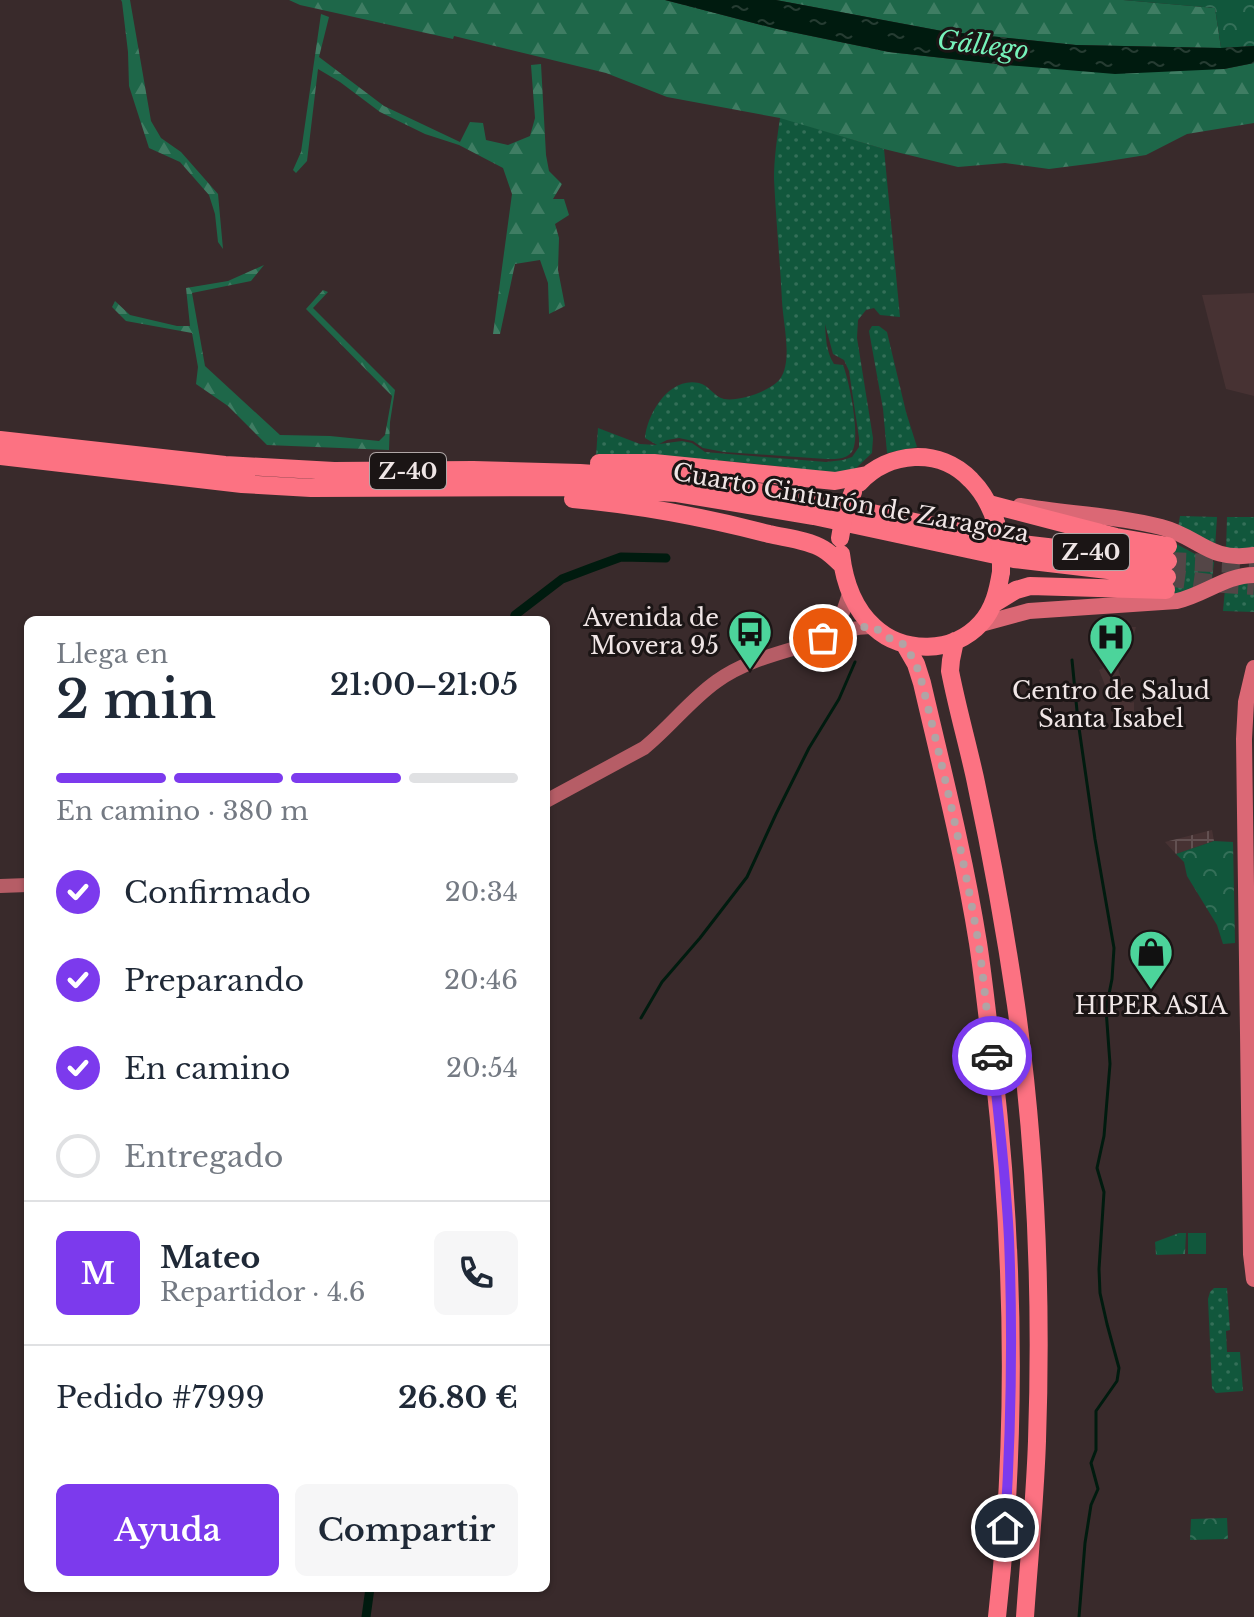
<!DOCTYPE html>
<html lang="es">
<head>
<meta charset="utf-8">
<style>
	body { margin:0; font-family:"Libre Baskerville",serif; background:#f6f6f7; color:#1f2937; height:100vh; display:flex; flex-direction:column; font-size:30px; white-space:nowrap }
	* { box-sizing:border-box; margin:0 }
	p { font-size:26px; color:#747a83 }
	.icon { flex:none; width:44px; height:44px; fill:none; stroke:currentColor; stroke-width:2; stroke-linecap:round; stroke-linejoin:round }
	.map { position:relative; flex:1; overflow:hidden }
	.drawer { position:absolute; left:24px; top:616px; width:526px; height:976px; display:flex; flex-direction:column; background:#fff; border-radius:12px; box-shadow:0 2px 6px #0004 }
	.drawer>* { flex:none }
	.pin { position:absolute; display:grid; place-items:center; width:68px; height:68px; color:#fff; margin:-34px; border:4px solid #fff; border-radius:50%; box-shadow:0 2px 8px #0007 }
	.courier { position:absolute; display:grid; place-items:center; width:80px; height:80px; margin:-40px; border:6px solid #7c3aed; border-radius:50%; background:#fff; color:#222; box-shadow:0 2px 10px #0007 }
	.overview em { font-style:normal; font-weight:600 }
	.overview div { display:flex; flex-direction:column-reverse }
	.overview { display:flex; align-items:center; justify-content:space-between; height:136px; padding:0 32px }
	h1 { font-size:52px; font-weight:600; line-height:60px }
	.bar { display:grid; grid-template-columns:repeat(4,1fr); gap:12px 8px; align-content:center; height:96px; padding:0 32px }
	.bar i { height:10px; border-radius:6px; background:#e0e1e3 }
	.bar .current { background:#7c3aed }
	.bar p { grid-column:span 4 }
	.line { display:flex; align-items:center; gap:20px; padding:0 32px; border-top:2px solid #e0e1e3 }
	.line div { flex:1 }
	.round { display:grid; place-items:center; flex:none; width:84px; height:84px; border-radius:12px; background:#f6f6f7 }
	ol { padding:0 32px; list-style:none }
	li { display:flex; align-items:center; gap:24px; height:88px }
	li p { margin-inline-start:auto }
	li .icon { padding:8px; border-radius:50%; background:#7c3aed; color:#fff; stroke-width:4 }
	li:last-child { color:#747a83 }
	li i { width:44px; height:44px; border:4px solid #e0e1e3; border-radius:50% }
	.cta { display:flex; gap:16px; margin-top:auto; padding:16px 32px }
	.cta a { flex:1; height:92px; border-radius:12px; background:#7c3aed; color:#fff; font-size:32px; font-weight:600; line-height:92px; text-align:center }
	.cta a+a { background:#f6f6f7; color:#1f2937 }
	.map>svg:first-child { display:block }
	.built { fill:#473233 }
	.industrial { fill:url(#industrial-grid) }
	.grass { fill:url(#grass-dots); fill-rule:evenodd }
	.forest { fill:url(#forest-firs) }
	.park { fill:url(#park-crowns) }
	.pitch { fill:#11573c }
	.water { fill:url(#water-ripples) }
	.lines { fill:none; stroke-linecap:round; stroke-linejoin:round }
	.stream { stroke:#001b0f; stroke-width:3 }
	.canal { stroke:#001b0f; stroke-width:9 }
	.highway-tunnel { stroke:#544647; stroke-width:18; stroke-dasharray:18 9; stroke-linecap:butt }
	.secondary { stroke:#b65d66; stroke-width:14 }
	.primary { stroke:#db6875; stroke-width:16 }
	.highway { stroke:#fc7282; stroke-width:18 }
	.highway-bridge { stroke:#fc7282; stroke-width:18 }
	.done { stroke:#b0a4a5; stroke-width:8; stroke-dasharray:0 14.4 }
	.route { stroke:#7c3aed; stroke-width:10 }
	.labels { text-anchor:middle; stroke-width:6; stroke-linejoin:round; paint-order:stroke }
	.shield { fill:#1b1515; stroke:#b0a7a7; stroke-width:2 }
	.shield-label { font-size:22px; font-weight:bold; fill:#f0e6e6 }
	.street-label { font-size:24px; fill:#f0e6e6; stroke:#1b1515 }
	.poi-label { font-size:24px; fill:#f0e6e6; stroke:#1b1515 }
	.water-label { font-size:26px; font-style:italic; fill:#76f2ba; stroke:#1b1515 }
</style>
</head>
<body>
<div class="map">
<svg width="1254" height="1617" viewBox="0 0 1254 1617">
	<defs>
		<pattern id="industrial-grid" width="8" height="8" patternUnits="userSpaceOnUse" patternTransform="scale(2)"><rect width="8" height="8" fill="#473233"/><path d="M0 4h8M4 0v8" fill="none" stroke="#625051"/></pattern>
		<pattern id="grass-dots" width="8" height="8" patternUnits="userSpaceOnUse" patternTransform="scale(2)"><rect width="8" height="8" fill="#11573c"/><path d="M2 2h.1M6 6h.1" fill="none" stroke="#346f58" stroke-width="1.8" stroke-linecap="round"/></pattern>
		<pattern id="forest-firs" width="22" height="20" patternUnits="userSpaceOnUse" patternTransform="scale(2)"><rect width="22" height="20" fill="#1e6749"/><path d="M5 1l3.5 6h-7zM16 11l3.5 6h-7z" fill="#3f7d63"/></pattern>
		<pattern id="park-crowns" width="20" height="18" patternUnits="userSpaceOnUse" patternTransform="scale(2)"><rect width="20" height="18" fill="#11573c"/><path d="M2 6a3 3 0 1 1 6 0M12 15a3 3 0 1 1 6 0" fill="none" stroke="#346f58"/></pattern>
		<pattern id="water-ripples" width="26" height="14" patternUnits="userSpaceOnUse" patternTransform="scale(2)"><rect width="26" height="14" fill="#001b0f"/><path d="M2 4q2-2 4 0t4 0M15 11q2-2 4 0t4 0" fill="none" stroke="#263c32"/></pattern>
	</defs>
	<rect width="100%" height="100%" fill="#392a2b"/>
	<path class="built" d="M1254,293v103l-28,-7 -24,-94z
		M1124,627h12l-5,19 -9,3 -5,12 2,11 11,31 4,-1v17l-14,5 -21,-54 4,-2 -5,-18 5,-9 4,1 5,-11z"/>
	<path class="industrial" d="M1212,830l2,11 -38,13 -11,-12z"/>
	<path class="grass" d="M780,118h6v1l98,30 16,168 -20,-2 -6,-7 -8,2 -8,10 -1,18 16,100 -1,15 -19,18 -4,2 -51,-3 -5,-2c-65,-8 -131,-12 -197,-12l2,-28 42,16 17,1 -12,-7c2,-24 24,-62 54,-55 10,2 15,14 25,16 14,3 47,-8 56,-20 13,-18 3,-56 2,-78 -2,-40 -6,-81 -8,-122 0,-20 3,-41 6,-61zM825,324l8,30 11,6 5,11 10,67v9l-7,10 -9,3 -17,2 -121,-10 -13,-9 -10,-2 -23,3 8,-4 12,-2 14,3 10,7 21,4 102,7c9,0 18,1 25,-6 11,-12 -2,-73 -8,-88l-9,-1c-8,-13 -8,-25 -9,-40z
		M872,326h7l8,6 19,80 11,35 -30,6 -4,-44 -14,-78z
		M1180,516l37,1 -2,31 -37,-20z
		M1227,517h27v32h-28z
		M1169,540l28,15 17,7 -2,19 -14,8 -33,7z
		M1254,581v31l-31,-1 2,-22 16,-7z
		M1214,1288h13l3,42 -4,1 1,21h13l3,39 -27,2 -4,-5 -4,-89 2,-7z"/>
	<path class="forest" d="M121,0h9l21,121 10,17 20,14 37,42 5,55 -5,-7 -3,-28 -6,-19 -29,-33 -31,-14 -20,-62 -1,-34 -6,-50z
		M289,0h376l112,29 112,23 117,13 218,4 30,-6v60l-67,11 -41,21 -50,8 -47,6 -44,-6 -47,4 -74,-18 -104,-31 -113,-21 -61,-24 -152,-37 -1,3 -153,-34z
		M776,0h347l92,8 6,40 -145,-3 -134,-14z
		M321,14l8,3 -10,40 65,49 76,36 10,-20 13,1 3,17 22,5 22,-9 5,-18 -4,-53 10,-1 5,91 3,16 13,13 -9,15h11l5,16 -14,9 4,14 -1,32 7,36 -16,8 -1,-31 -8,-23 -25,4 -15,70h-7l19,-140 -9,-26 -44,-23 -34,-11 -45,-22 -40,-30 -22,-13 -11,92 -11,12 -3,-3 8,-18z
		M264,265l-13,16 -59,12 13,73 75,69 50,1 49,5 6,-6 7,-39 -86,-87 17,-19 5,2 -15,16 82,82 -5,32 -1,28 -122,-5 -39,-39 -32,-22 2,-17 -6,-34 -66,-12 -14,-14 3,-6 15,14 47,11h13l-4,-38 42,-7z"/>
	<path class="park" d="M1123,0h131v46l-33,2 -6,-40z
		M1214,841l19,1 2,101 -12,1 -6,-19 -30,-49 -3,-14 -8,-8z
		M1179,1233h7l-1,21 -29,1 -1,-13z
		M1227,1518l1,21 -38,1 1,-21z"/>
	<path class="pitch" d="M1188,1233h18v21h-18z"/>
	<path class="water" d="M665,0h111l166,31 134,14 145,3 33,-2v17l-30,6 -109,5 -109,-9 -117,-13 -112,-23z"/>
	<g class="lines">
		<path class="stream" d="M1072,660l6,61 17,118 19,109 -2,31 -6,30 4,55 -6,72 -7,32 7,24 -5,77 1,24 7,31 12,44 -2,13 -21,30v39l-5,13 7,26 -7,16 -6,38 -6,74
			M641,1018l21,-36 38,-44 47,-61 29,-63 33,-66 30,-49 16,-37"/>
		<path class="canal" d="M514,620l1,-5 47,-36 29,-11 30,-11 45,1
			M366,1617l4,-29"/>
		<path class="highway-tunnel" d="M1168,561l86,4
			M1167,577l42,6 45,3"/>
		<path class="secondary" d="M826,636l17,-24 7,-21
			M546,801l98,-53c26,-21 46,-48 73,-67 28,-20 60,-27 92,-37 22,-8 41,-18 65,-17
			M0,886l28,-1"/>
		<path class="primary" d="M1020,506c47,8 95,9 141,21 39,10 47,35 93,28
			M981,624l48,-13 148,-10c27,-6 49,-26 77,-26
			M1254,668l-8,34 -2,37 7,515 3,25"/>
		<path class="highway" d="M0,440l225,25 109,6 139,-1 107,3 103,7 132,21 199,42 154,18
			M0,456l242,28 69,4 257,-1 109,6 137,23 200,43 153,18
			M599,463h55l181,18 32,-6
			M859,483c30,-32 81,-36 112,-3 12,12 20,27 25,43
			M573,499c67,6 131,18 196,35 17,4 39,6 54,15 7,4 13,10 19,16
			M989,504l127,33 52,9
			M841,554c3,26 12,54 33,73 29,27 79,27 107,-4 13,-14 17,-33 20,-51
			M993,604l23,-14 14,-4 136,4
			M955,641l-4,19 -1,11c7,36 17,71 25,107 16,75 30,151 41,227 20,144 26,291 21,436 -2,59 -8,118 -12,176
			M905,645l11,19 6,19c20,86 42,172 56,260 6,39 10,80 15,120 21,184 25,369 4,554"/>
		<path class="highway-bridge" d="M996,523l5,26v23
			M840,538l4,-23 9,-23"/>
	</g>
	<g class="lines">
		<path class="done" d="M823,638l32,-11h19l15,11 16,7 11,19 6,19c21,85 41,171 56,257 6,39 9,77 14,116"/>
		<path class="route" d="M992,1056c7,61 14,122 17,183 4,97 2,193 -4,289"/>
	</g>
	<defs>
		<g id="bus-pin" transform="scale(2.3)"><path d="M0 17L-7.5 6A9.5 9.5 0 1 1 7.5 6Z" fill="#4cd49b" stroke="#1b1515"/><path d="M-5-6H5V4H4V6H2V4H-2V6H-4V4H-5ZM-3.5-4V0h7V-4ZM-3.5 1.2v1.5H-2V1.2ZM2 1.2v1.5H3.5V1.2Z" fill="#111"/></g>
		<g id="hospital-pin" transform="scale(2.3)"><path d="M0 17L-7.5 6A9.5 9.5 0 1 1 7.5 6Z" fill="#4cd49b" stroke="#1b1515"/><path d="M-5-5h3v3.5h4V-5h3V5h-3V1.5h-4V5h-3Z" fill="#111"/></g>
		<g id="shop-pin" transform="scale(2.3)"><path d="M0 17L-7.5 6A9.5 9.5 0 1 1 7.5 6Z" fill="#4cd49b" stroke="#1b1515"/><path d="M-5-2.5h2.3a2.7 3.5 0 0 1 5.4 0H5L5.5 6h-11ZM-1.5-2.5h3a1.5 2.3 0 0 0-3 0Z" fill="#111"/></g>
	</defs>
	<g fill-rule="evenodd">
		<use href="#bus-pin" x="750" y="632"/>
		<use href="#hospital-pin" x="1111" y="637"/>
		<use href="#shop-pin" x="1151" y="952"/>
	</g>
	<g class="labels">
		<g class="shield">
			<rect x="370" y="453" width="76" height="36" rx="6"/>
			<rect x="1053" y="534" width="76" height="36" rx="6"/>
		</g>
		<g class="shield-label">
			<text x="408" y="479">Z-40</text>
			<text x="1091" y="560">Z-40</text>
		</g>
		<g class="street-label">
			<text transform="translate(851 503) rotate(10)" y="8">Cuarto Cinturón de Zaragoza</text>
		</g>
		<g class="poi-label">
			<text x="719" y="626" text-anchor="end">Avenida de<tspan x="719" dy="28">Movera 95</tspan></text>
			<text x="1111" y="699">Centro de Salud<tspan x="1111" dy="28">Santa Isabel</tspan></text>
			<text x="1151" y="1014">HIPER ASIA</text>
		</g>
		<g class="water-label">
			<text transform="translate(983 45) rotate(7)" y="9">Gállego</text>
		</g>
	</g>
</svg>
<div class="pin" style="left:823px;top:638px;background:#ea580c"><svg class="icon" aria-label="bag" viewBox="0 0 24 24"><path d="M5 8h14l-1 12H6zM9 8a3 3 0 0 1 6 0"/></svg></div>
<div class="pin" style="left:1005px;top:1528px;background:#1f2937"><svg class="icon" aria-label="home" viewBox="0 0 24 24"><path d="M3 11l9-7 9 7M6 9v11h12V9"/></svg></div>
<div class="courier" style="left:992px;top:1056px"><svg class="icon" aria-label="car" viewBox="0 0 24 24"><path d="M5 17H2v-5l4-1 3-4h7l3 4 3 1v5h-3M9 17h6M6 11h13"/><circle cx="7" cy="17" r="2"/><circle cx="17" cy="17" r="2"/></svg></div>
<section class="drawer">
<div class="overview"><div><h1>2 min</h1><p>Llega en</p></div><em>21:00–21:05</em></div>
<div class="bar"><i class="current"></i><i class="current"></i><i class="current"></i><i></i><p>En camino · 380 m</p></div>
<ol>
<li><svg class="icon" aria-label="check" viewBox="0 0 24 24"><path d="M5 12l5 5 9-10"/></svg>Confirmado<p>20:34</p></li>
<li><svg class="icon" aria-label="check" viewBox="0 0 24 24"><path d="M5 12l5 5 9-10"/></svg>Preparando<p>20:46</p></li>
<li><svg class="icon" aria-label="check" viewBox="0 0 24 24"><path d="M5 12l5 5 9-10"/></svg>En camino<p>20:54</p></li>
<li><i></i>Entregado</li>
</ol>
<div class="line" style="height:144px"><b class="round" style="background:#7c3aed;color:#fff">M</b><div><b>Mateo</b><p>Repartidor · 4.6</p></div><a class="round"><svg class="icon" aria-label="phone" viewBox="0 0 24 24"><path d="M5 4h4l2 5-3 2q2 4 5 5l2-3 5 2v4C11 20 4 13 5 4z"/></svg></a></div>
<div class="line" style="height:104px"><div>Pedido #7999</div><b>26.80 €</b></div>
<div class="cta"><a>Ayuda</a><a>Compartir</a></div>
</section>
</div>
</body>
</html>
